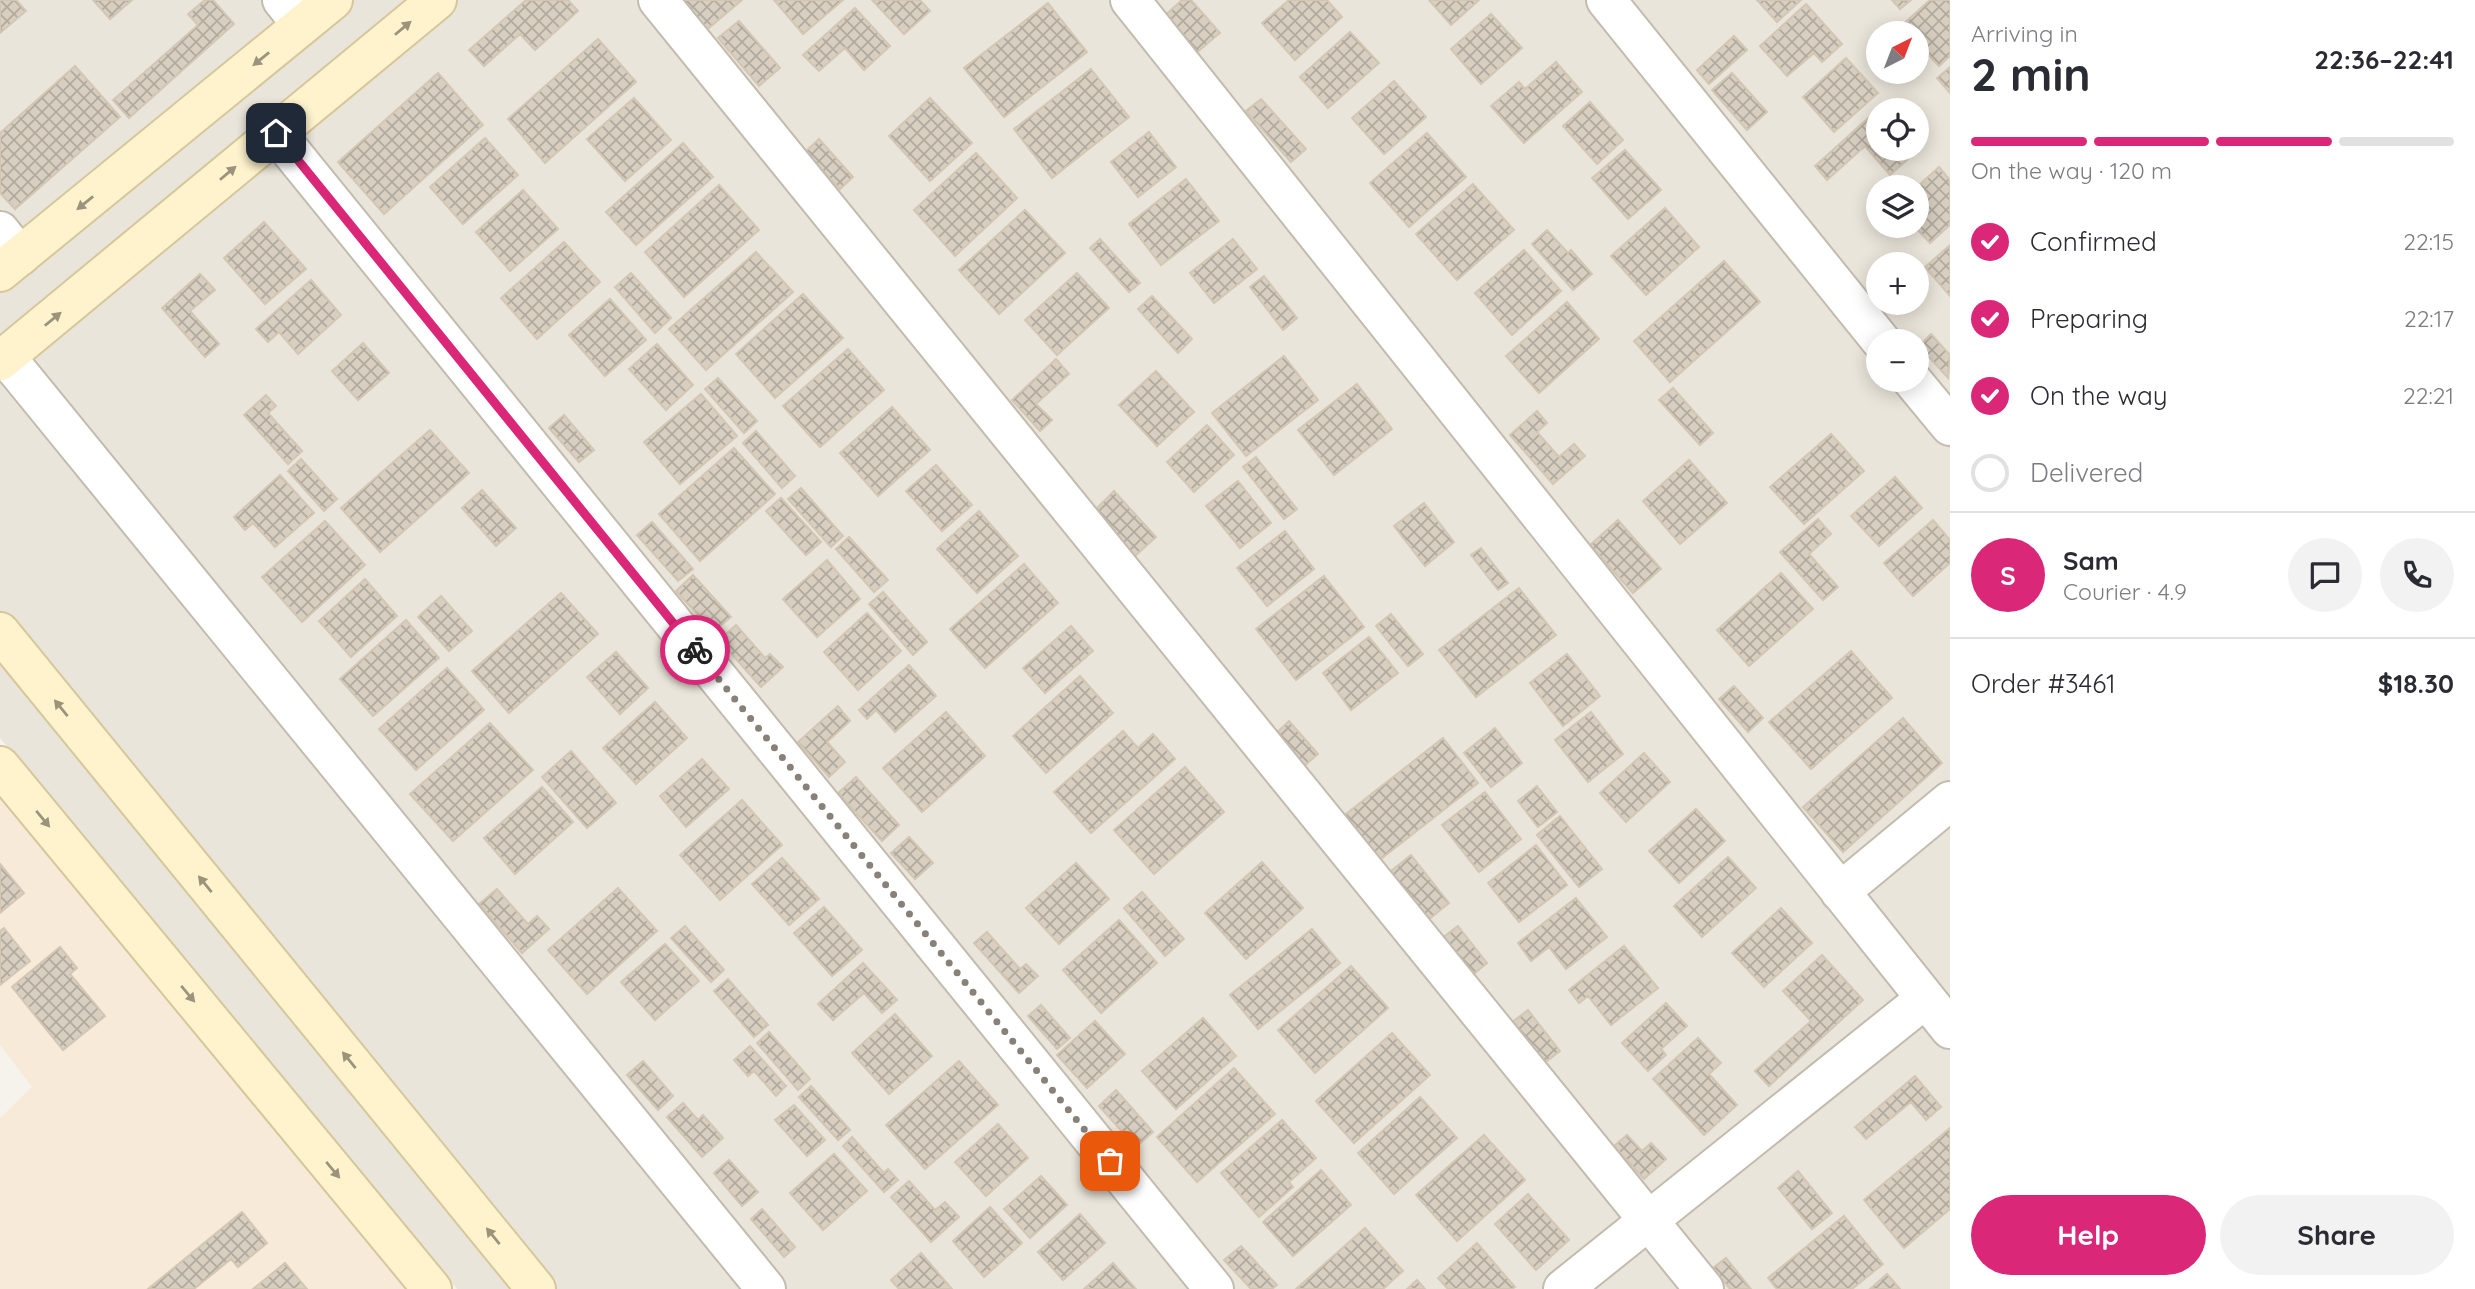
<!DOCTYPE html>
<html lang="en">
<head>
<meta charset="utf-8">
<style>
	body { margin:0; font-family:Quicksand,sans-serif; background:#f2f2f3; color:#2b2b33; height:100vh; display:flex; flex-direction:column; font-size:26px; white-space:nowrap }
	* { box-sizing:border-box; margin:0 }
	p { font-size:23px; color:#7c7c81 }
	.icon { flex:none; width:38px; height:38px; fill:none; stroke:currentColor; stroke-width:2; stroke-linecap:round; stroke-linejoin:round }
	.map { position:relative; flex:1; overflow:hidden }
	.panel { display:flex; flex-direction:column; background:#fff; width:525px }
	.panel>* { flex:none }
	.needle { width:46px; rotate:42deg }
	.controls { position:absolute; left:1866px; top:21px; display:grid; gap:14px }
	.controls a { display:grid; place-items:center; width:63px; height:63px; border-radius:50%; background:#fff; box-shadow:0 4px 18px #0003; font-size:35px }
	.pin { position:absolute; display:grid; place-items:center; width:60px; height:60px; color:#fff; margin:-30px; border-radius:14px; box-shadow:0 4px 10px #0006 }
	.courier { position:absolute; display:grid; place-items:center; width:70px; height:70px; margin:-35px; border:5px solid #db2777; border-radius:50%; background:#fff; color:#222; box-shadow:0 2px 9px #0007 }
	.overview em { font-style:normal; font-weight:800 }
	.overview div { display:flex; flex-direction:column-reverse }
	.overview { display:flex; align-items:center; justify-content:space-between; height:119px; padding:0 21px }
	h1 { font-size:46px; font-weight:800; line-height:52px }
	.bar { display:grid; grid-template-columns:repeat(4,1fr); gap:10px 7px; align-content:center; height:84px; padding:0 21px }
	.bar i { height:9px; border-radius:5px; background:#e1e1e2 }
	.bar .on { background:#db2777 }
	.bar p { grid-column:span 4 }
	.line { display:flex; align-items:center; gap:18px; padding:0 21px; border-top:2px solid #e1e1e2 }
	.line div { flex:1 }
	.round { display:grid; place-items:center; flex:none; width:74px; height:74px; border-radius:37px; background:#f2f2f3 }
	ol { padding:0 21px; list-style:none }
	li { display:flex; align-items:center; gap:21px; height:77px }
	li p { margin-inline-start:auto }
	li .icon { padding:7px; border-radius:50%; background:#db2777; color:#fff; stroke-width:4 }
	li:last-child { color:#7c7c81 }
	li i { width:38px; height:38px; border:4px solid #e1e1e2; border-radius:50% }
	.cta { display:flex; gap:14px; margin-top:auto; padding:14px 21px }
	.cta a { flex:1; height:80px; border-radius:42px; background:#db2777; color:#fff; font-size:28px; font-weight:800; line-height:80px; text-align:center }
	.cta a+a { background:#f2f2f3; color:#2b2b33 }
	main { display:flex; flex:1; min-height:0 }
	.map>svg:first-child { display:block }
	.residential { fill:#eae5da; fill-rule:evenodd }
	.commercial { fill:#f7ead8 }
	.building { fill:url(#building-cross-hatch); stroke:#d3c7b4; stroke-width:2 }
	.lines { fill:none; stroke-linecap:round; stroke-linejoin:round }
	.street-casing { stroke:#c2bbae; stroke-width:42 }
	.secondary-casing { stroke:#d6c79b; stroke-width:42 }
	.street { stroke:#fff; stroke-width:38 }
	.secondary { stroke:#fff3cd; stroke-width:38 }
	.oneway { fill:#9c937c }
	.done { stroke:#878178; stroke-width:7; stroke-dasharray:0 12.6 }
	.route { stroke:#db2777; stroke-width:9 }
</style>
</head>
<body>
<main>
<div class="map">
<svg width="1950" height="1289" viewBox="0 0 1950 1289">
	<defs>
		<pattern id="building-cross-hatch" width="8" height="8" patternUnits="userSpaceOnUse" patternTransform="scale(1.75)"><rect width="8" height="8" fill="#d8cfc1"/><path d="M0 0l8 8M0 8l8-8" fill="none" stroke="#b1aa9e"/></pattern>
	</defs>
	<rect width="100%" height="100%" fill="#f6f3ec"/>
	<path class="residential" d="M0,0h1950v1289h-1493l-457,-551zM1878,33h38v39h-38zM1878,110h38v39h-38zM1878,187h38v39h-38zM1878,264h38v39h-38zM1878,341h38v39h-38z"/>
	<path class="commercial" d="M0,766l432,523h-432v-171l32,-31 -32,-42z"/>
	<path class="building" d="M0,0h16l10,11 -26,22z
		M93,0h39l-22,19z
		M205,0h8l21,24 -105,94 -16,-18 85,-75 -10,-11z
		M526,0h42l10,11 -43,39 -15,-16 -36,32 -15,-16z
		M677,0h65l-38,32z
		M774,0h69l-40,34z
		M872,0h48l10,11 -26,23z
		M1182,0h9l29,33 -25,21 -32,-37z
		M1289,0h38l15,17 -47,43 -33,-37z
		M1429,0h50l-28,25z
		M1757,0h44l-24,22z
		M1892,0h19l-11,9z
		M1930,0h20v56l-11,10 -23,-25v-8h-7l-7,-8z
		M1048,3l39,49 -83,65 -40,-49z
		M1806,4l36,40 -20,18 -8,-9 -27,23 -27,-30z
		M855,8l35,38 -26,24 -19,-22 -26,23 -16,-16z
		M1491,14l31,34 -41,36 -30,-35z
		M739,21l41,47 -21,18 -41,-48z
		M1350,32l29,31 -51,45 -28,-31z
		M1734,36l13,14 -38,34 -12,-14z
		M598,39l38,43 -91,81 -37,-44z
		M1846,58l32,35 -44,39 -31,-35z
		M1556,62l26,30 -58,51 -33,-37 28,-24 6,7z
		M75,66l45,51 -105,92 -15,-16v-60z
		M1950,67v26l-13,-15z
		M1091,69l38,48 -77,61 -38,-49z
		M438,73l45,52 -99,89 -46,-52z
		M1732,73l35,39 -20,18 -35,-40z
		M1394,81l32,36 -42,37 -32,-36z
		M634,98l37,42 -46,41 -38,-42z
		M930,98l42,45 -42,38 -41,-45z
		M1261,99l45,50 -15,13 -45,-51z
		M1590,102l33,38 -26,24 -34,-38z
		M1886,102l8,8h-16v39h38v-13l8,9 -34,30 -25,-29 -38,34 -12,-14z
		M1149,132l27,35 -38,30 -27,-35z
		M1427,133l39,44 -57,50 -39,-44z
		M485,138l33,37 -55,49 -33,-37z
		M819,139l34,38 -13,12 -35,-37z
		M683,143l30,34 -77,68 -30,-33z
		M1625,150l36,40 -33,29 -36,-41z
		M976,153l41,45 -62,58 -41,-46z
		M1939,167l11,13v45l-20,18 -16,-17h2v-38z
		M1186,179l33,42 -58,44 -32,-41z
		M1473,184l41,46 -57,50 -41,-46z
		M719,185l40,45 -75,67 -39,-45z
		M523,190l35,39 -48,42 -34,-39z
		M1665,208l34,39 -53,48 -35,-39z
		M1025,210l40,43 -66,61 -40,-44z
		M264,222l42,47 -41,35 -41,-46z
		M1547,230l21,23 3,-3 21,24 -19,16 -41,-46z
		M1100,239l40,44 -11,9 -39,-44z
		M1233,239l24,30 -43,34 -24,-30z
		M564,242l36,40 -63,57 -36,-41z
		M1950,245v51l-25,-29z
		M1524,250l37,41 -49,44 -37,-42z
		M756,252l37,40 -87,78 -37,-41z
		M1724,261l36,41 -90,80 -36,-41z
		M631,273l40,45 -16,15 -40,-46z
		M1077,273l32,35 -52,47 -32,-35z
		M200,274l15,16 -25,21 29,33 -14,13 -43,-49z
		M1264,276l33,42 -14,12 -33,-43z
		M311,280l30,35 -43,39 -19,-22 -11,10 -12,-13z
		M803,294l40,44 -68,60 -39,-44z
		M1152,296l40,43 -14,14 -40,-44z
		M610,299l36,41 -41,36 -36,-41z
		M1567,302l32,37 -60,54 -33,-37z
		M1931,334l19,21 -2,23 -29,-32z
		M363,343l26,30 -31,27 -26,-29z
		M657,344l36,41 -27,25 -37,-41z
		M848,349l36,41 -64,57 -37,-41z
		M1284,356l34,44 -72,56 -34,-43z
		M1056,359l13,15 -33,30 16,16 -12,11 -28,-31z
		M1156,371l38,41 -37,34 -38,-41z
		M718,378l39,43 -13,12 -39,-44z
		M1357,384l35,45 -58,46 -36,-45z
		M1673,388l40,45 -13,12 -41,-45z
		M701,394l36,42 -57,48 -36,-42z
		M266,395l10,11 -8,7 34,38 -14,13 -44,-49z
		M892,407l38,43 -52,46 -38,-43z
		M1537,411l10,12 -10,9 22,25 15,-13 11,12 -32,28 -43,-49z
		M564,415l30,35 -15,12 -30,-34z
		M1207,425l27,30 -40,37 -27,-30z
		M430,430l39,43 -89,79 -39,-44z
		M756,431l39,45 -13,12 -39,-45z
		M1831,434l33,37 -60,53 -34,-37z
		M734,448l41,46 -75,67 -41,-47z
		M1256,457l41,52 -13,10 -41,-52z
		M301,459l36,40 -13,12 -36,-40z
		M1689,460l38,43 -47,41 -37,-43z
		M936,465l36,40 -30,26 -36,-40z
		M280,475l34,38 -39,34 -22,-24 -8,7 -11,-13z
		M1895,477l27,31 -43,38 -28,-30z
		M1238,481l33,42 -31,25 -34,-42z
		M801,488l42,48 -12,11 -43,-48z
		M482,490l34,38 -20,18 -34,-38z
		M1114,491l42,46 -21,19 -41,-45z
		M781,498l40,44 -15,13 -40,-44z
		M1424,503l30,39 -29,24 -31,-40z
		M979,511l39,45 -41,37 -40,-44z
		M1818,519l13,15 -22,20 29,33 -15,13 -43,-48z
		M1618,520l43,49 -28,24 -43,-48z
		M1933,520l17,20v23l-37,33 -29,-33z
		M325,521l40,44 -63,57 -40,-45z
		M652,522l41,47 -15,12 -41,-46z
		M1285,531l29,38 -47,37 -30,-38z
		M849,537l39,43 -14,12 -38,-43z
		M1481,548l27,35 -10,7 -27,-35z
		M827,560l33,39 -43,38 -34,-38z
		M1024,564l34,39 -73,65 -35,-39z
		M1781,573l32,36 -64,57 -32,-36z
		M693,575l38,42 -18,15 -37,-41z
		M1324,576l40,51 -68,53 -40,-51z
		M365,579l32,37 -46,41 -32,-36z
		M1519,588l37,47 -80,62 -37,-47z
		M883,592l44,50 -14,13 -44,-51z
		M561,593l37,41 -89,79 -37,-42z
		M441,596l31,35 -23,20 -31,-34z
		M867,613l34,38 -43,39 -34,-38z
		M1391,614l32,40 -15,12 -32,-40z
		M406,620l33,38 -66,58 -33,-37z
		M736,625l29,33 5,-4 13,13 -22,20 -42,-47z
		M1071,626l22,25 -48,42 -22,-25z
		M1369,637l29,36 -47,37 -28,-37z
		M1851,651l41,47 -81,71 -42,-47z
		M616,652l32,36 -28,26 -33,-37z
		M1567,654l33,42 -37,30 -33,-43z
		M909,665l27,31 -41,36 -19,-22 -9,9 -8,-9z
		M447,668l37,42 -68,60 -37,-41z
		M1080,676l33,37 -67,60 -33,-37z
		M1734,686l29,32 -15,14 -29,-33z
		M655,702l32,36 -51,46 -33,-36z
		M838,706l12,15 -23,21 18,20 -16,15 -31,-35z
		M946,712l39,44 -63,56 -39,-44z
		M1591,712l32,42 -35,28 -33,-42z
		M1903,718l39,45 -99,89 -40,-45z
		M1289,721l29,33 -15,13 -29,-32z
		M490,723l43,47 -80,71 -43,-47z
		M1495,728l27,35 -31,24 -27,-34z
		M1123,731l15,17 15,-14 22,25 -84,74 -37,-41z
		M1443,738l35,45 -105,82 -36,-44z
		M571,751l45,52 -29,25 -45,-51z
		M1644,753l26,29 -44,40 -26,-29z
		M702,759l27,30 -43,38 -26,-31z
		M1185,767l39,45 -70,62 -40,-44z
		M856,777l43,48 -17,16 -44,-48z
		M1537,786l20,26 -19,15 -20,-26z
		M542,787l31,35 -58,52 -31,-36z
		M1485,792l36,47 -42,33 -37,-47z
		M742,800l40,45 -62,55 -40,-45z
		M1696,809l29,32 -46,42 -30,-32z
		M1560,816l42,53 -23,18 -42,-52z
		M909,837l24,26 -18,16 -24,-26z
		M1536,845l31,40 -48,37 -31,-39z
		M1411,855l38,48 -26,21 -38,-48z
		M1728,857l28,31 -54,49 -28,-31z
		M782,858l37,41 -30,26 -37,-41z
		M1262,862l41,46 -57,51 -41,-46z
		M1076,863l33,36 -50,45 -33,-36z
		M0,864l24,29 -24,20z
		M618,888l39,43 -70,63 -39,-44z
		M497,889l31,35 9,-8 12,13 -27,24 -43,-49z
		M1142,892l42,47 -19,17 -41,-48z
		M1576,898l31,39 -41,32 -17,-22 -18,14 -13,-18z
		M824,907l38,43 -30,26 -38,-43z
		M1781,908l31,35 -48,44 -32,-34z
		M1119,920l38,43 -56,50 -38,-43z
		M685,926l39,44 -13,12 -40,-44z
		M1458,926l29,37 -17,14 -29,-38z
		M4,928l26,33 -30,24v-54z
		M1312,929l28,34 -82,66 -28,-34z
		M987,932l33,37 6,-5 12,12 -19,17 -45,-50z
		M665,944l34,37 -44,39 -34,-38z
		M1624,946l34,42 -47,37 -23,-29 -9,7 -10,-13z
		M60,947l17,21 -7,6 35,42 -42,34 -51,-63z
		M1822,955l41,45 -94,86 -14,-15 56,-50 -28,-30z
		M863,963l34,37 -15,13 -18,-20 -31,27 -15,-16z
		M1351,966l37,42 -73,65 -37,-43z
		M728,979l40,46 -14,12 -40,-46z
		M1666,1003l21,23 -26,23 5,6 -18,16 -26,-28z
		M1041,1005l29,33 -13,11 -29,-33z
		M1528,1010l32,41 -17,13 -32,-41z
		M895,1014l37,42 -43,38 -37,-41z
		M1203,1018l33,38 -60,53 -34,-38z
		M1095,1021l30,33 -38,34 -30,-33z
		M769,1032l41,47 -12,11 -41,-47z
		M1392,1033l38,42 -76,68 -38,-42z
		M1698,1038l23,25 -12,11 28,31 -33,30 -51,-56z
		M750,1046l36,40 -10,10 -22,-25 -6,5 -14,-16z
		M643,1061l30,35 -15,14 -31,-35z
		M959,1061l39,44 -73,64 -39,-44z
		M1234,1068l41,46 -78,68 -40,-45z
		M1915,1076l26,31 -15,13 -15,-18 -45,37 -11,-12z
		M811,1086l39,44 -12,10 -39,-43z
		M1116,1090l37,42 -17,15 -37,-41z
		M1420,1097l37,41 -63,56 -36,-41z
		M683,1103l15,17 5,-5 20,23 -21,19 -35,-40z
		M794,1105l31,35 -18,16 -32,-36z
		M1282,1120l34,38 -27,24 4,5 -34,30 -38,-44z
		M998,1124l30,34 -42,38 -31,-34z
		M1950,1128v81l-46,39 -40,-48z
		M1484,1135l41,45 -68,61 -41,-46z
		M1627,1135l15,16 9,-8 15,16 -22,20 -30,-33z
		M852,1137l32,36 4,-4 10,11 -14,12 -41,-46z
		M834,1154l33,37 -44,39 -33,-37z
		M729,1160l29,32 -16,14 -28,-33z
		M1321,1170l30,35 -58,51 -30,-34z
		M1798,1171l34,42 -20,16 -34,-41z
		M1041,1176l26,29 -37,33 -26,-29z
		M909,1181l26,29 10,-8 14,15 -28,25 -40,-45z
		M1528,1194l41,46 -33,30 -41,-46z
		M990,1207l32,36 -38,34 -31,-36z
		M762,1209l33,38 -11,10 -33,-38z
		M242,1212l25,31 -29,24 -7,-8 -37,30h-46z
		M1080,1214l25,29 -42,37 -25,-28z
		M1844,1216l39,48 -31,25h-75l-9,-11z
		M1365,1228l38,43 -20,18h-87z
		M1477,1243l38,44 -3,2h-64l-10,-11z
		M1241,1246l36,39 -5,4h-21l-27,-29z
		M921,1253l31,36h-53l-8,-9z
		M1726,1258l25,31h-21l-17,-21z
		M285,1263l22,26h-54z
		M1113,1263l23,26h-52z
		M1887,1274l13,15h-30z
		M1417,1280l8,9h-18z"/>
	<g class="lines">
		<g class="street-casing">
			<path id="street" d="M282,0l20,25
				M658,0l1046,1289
				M1130,0l820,1029
				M1606,0l275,341
				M276,133l938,1156
				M0,231l20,25
				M6,357l760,932
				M1912,380l38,46
				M1840,892l110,-91
				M1563,1289l362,-290"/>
		</g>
		<g class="secondary-casing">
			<path id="secondary" d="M0,272l333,-272
				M0,361l437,-361
				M0,632l536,657
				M0,766l432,523"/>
		</g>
		<use href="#street" class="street"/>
		<use href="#secondary" class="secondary"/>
	</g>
	<defs><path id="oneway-solid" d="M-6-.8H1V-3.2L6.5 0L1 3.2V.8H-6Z" transform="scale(1.75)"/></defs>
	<g class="oneway">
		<use href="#oneway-solid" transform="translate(403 28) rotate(-40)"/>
		<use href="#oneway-solid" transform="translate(261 59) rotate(141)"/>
		<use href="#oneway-solid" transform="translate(228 173) rotate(-40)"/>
		<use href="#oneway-solid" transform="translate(85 203) rotate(141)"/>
		<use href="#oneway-solid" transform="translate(53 319) rotate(-39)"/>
		<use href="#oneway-solid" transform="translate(61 708) rotate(-129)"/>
		<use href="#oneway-solid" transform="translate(43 819) rotate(50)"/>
		<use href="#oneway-solid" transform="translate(205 884) rotate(-129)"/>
		<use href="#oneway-solid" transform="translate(188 994) rotate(50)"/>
		<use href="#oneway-solid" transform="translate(349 1060) rotate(-129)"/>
		<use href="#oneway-solid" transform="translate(333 1170) rotate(50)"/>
		<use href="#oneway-solid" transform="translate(493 1236) rotate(-129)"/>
	</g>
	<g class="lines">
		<path class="done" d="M695,650l415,511"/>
		<path class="route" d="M276,133l419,517"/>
	</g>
</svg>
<div class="controls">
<a><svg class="needle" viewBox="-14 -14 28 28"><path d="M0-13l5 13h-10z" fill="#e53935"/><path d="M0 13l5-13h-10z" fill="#7c7c81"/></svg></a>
<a><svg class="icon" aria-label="locate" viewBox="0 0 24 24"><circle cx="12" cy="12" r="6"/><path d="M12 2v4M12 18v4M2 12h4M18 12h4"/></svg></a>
<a><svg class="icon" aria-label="layers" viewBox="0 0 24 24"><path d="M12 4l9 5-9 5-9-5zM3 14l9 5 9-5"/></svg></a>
<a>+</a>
<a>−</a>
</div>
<div class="pin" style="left:1110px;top:1161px;background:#ea580c"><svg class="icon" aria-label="bag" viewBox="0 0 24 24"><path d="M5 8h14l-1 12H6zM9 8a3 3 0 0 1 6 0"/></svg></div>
<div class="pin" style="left:276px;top:133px;background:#1f2937"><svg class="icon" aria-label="home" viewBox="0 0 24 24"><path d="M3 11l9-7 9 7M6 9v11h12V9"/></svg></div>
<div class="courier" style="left:695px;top:650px"><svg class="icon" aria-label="bike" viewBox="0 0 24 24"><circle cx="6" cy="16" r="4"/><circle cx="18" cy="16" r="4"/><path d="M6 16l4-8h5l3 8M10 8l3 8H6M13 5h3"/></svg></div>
</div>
<section class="panel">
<div class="overview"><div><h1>2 min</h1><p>Arriving in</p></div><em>22:36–22:41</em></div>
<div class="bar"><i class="on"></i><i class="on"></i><i class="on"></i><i></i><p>On the way · 120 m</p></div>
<ol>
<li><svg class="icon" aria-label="check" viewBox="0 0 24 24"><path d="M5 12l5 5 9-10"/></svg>Confirmed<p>22:15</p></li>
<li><svg class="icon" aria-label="check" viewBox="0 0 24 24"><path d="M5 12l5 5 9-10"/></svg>Preparing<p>22:17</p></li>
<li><svg class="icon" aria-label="check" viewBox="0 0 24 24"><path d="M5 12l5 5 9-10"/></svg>On the way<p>22:21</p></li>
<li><i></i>Delivered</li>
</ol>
<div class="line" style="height:126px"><b class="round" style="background:#db2777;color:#fff">S</b><div><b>Sam</b><p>Courier · 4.9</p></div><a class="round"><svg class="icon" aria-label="chat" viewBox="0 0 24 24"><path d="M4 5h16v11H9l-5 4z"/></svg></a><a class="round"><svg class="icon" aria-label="phone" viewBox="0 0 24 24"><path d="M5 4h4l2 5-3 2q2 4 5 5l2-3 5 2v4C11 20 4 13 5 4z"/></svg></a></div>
<div class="line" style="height:91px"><div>Order #3461</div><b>$18.30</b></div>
<div class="cta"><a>Help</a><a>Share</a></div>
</section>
</main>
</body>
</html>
